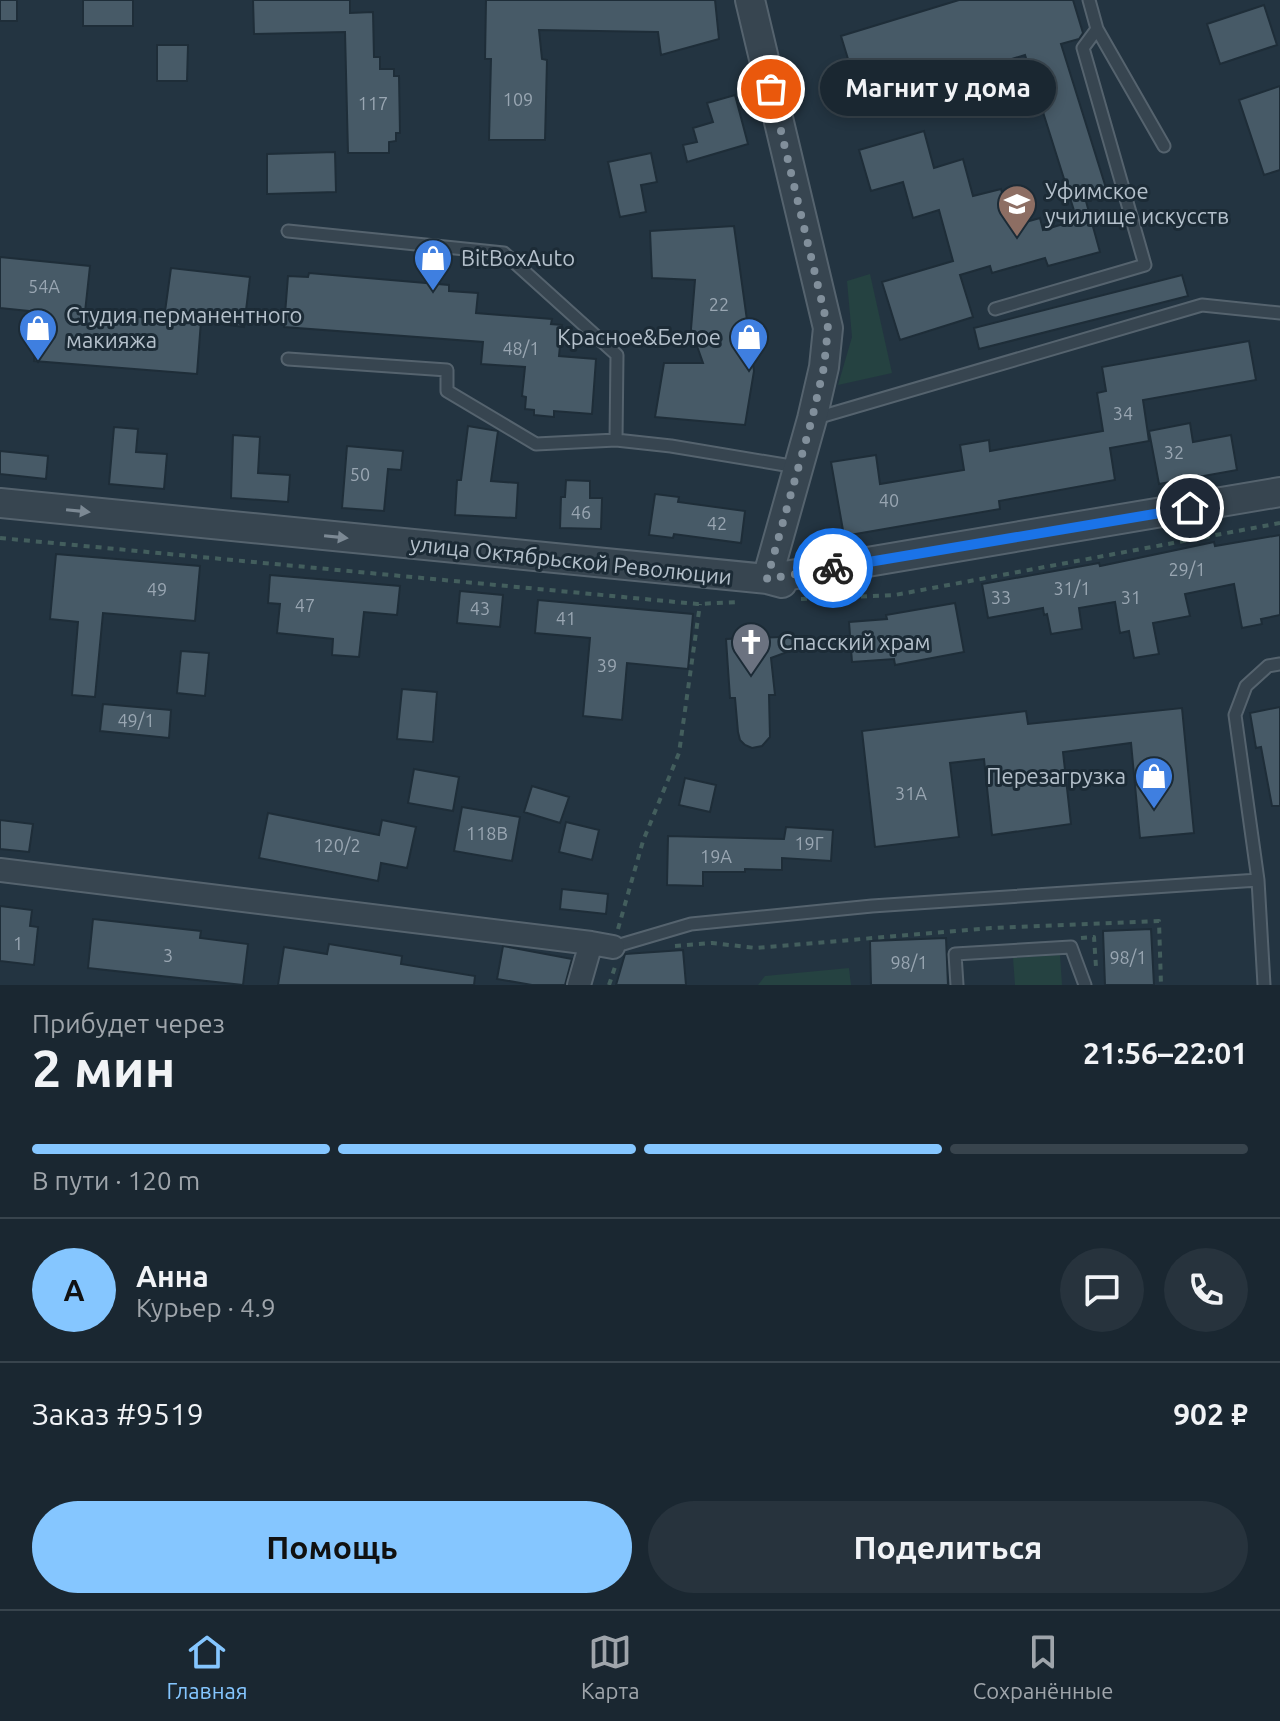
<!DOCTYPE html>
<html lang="ru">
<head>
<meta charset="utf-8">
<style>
	body { margin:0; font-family:Ubuntu,sans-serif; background:#27333d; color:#f1f3f6; height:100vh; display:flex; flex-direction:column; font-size:30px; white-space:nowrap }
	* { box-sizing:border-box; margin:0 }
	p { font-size:26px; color:#9fa5ab }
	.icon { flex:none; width:44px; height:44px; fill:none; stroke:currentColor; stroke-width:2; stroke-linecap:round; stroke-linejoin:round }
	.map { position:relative; height:985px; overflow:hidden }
	.drawer { display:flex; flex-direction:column; background:#1a2731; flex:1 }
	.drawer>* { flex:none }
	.pin { position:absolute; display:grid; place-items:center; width:68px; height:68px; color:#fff; margin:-34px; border:4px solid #fff; border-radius:50%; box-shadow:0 2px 8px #0007 }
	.courier { position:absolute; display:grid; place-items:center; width:80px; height:80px; margin:-40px; border:6px solid #1a73e8; border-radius:50%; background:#fff; color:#222; box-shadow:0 2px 10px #0007 }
	.bubble { position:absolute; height:56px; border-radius:28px; background:#1a2731; box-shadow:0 4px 12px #0003,0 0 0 2px #38444d; font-size:26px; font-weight:700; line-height:56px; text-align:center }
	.headline em { font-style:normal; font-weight:700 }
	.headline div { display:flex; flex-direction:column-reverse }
	.headline { display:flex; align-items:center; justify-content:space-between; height:136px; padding:0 32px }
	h1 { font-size:52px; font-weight:700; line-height:60px }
	.bar { display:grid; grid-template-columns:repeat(4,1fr); gap:12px 8px; align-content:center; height:96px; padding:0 32px }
	.bar i { height:10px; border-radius:6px; background:#38444d }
	.bar .active { background:#85c6ff }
	.bar p { grid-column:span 4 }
	.line { display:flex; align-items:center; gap:20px; padding:0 32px; border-top:2px solid #38444d }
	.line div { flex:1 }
	.round { display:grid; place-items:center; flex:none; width:84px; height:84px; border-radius:42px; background:#27333d }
	.action { display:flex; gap:16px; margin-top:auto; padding:16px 32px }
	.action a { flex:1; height:92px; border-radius:48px; background:#85c6ff; color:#111; font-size:32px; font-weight:700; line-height:92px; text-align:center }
	.action a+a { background:#27333d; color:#f1f3f6 }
	.tab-bar { display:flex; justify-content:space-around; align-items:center; height:112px; border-top:2px solid #38444d; background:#1a2731; font-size:22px; color:#9fa5ab }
	.tab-bar a { display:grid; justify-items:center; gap:4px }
	.tab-bar .active { color:#85c6ff }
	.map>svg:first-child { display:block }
	.green { fill:#254241 }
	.building { fill:#475a67; stroke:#1e2d38; stroke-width:2 }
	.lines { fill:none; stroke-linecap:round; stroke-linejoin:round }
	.service-casing { stroke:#55636e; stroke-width:15 }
	.minor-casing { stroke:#55636e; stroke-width:26 }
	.tertiary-casing { stroke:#55636e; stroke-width:32 }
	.path { stroke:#435e5d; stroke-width:4; stroke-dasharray:6 6; stroke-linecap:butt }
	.service { stroke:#374550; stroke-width:11 }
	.minor { stroke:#374550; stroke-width:22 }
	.tertiary { stroke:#374550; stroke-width:28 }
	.oneway { fill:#7c8994 }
	.done { stroke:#818f9b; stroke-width:8; stroke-dasharray:0 14.4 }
	.route { stroke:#1a73e8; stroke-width:10 }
	.labels { text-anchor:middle; stroke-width:6; stroke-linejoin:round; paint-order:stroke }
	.number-label { font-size:18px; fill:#99a6b2 }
	.poi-label { font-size:22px; fill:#b4c0cb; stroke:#1c2b36; text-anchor:start }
	.street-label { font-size:22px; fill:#b4c0cb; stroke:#1c2b36 }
</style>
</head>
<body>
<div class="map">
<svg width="1280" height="985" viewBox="0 0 1280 985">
	<rect width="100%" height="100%" fill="#233441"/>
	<path class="green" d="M870,274l22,99 -54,12 14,-48 -5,-56z
		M1060,955l2,30h-47l-2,-27z
		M849,968l2,17h-93l7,-9z"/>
	<path class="building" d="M0,0h17v21h-17z
		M83,0h50v26h-50z
		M253,0h97v13l23,-1 1,45h6v12h14v7h5l1,57h-4v8l-7,1v11h-41l-3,-121 -91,2z
		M486,0h229l4,39 -58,16 -3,-23 -119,-2 3,29 5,1 -2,80h-56l2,-81h-6z
		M959,0h114l10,33 -4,6 -18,5 45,144 -22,6 16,58 -52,14 -3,-8 -53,15 -2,-7 -30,9 13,42 -73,23 -18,-58 71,-21 -14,-51 -26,8 -10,-36 -32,9 -12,-41 65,-19 10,37 29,-9 10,37 28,-7 10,37 29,-8 3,12 34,-10 -52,-165 -163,50 -21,-69z
		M1264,5l13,40 -57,19 -13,-40z
		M157,45h31l-1,36h-30z
		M1280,86v84l-16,5 -25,-75z
		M735,95l13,49 -61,18 -4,-17 14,-3 -4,-14 20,-6 -6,-19z
		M335,152l1,40 -69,2v-40z
		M651,153l6,29 -16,3 5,27 -26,5 -12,-55z
		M734,226l20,145 -9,54 -90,-8 9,-54h39l-12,-34 4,-49 -43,-2 -2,-47z
		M0,257l90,9 -5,46 79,7 7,-51 79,9 -6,50 -43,-6 -4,53 -163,-13 4,-49 -38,-4z
		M309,273l140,12v6l29,2 -2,20 76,6 -1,5 11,1 -3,31 37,3 -4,55 -38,-3v6l-20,-2v-5l-9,-1 1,-12 -4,-1 3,-29 -44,-3 2,-22 -199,-15 4,-51 20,1z
		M1182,275l6,21 -209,53 -5,-21z
		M1249,341l7,39 -113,20 6,41 -39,7 5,32 -116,21 1,8 -156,27 -13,-74 45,-7 4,29 84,-14 -4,-25 29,-5 1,11 113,-20 -6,-38 9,-2 -4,-24z
		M1190,423l3,19 38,-7 6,35 -78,14 -10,-53z
		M468,426l30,5 -7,50 27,2 -2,35 -61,-3 2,-35h4z
		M114,427l24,2 -2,23 31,2 -3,35 -55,-5z
		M233,435l27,2 -2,36 32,2 -2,27 -57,-4z
		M347,446l56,5 -2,19 -13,-1 -4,42 -42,-3z
		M0,451l48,5 -2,23 -46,-5z
		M566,480l24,1v17h12l-1,31 -41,-1 1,-31h4z
		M655,494l24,3 -1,5 67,9 -4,32 -67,-9 -1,4 -24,-3z
		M1280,535v80l-19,4 1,5 -20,4 -8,-44 -49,10 5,22 -37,7 6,31 -25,4 -5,-27 -9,2 -5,-31 -36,6 3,21 -31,5 -4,-20 -3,1 -1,-7 -55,10 -6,-34 117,-21 1,3 114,-24 1,4z
		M56,554l144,12 -5,55 -92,-8 -8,84 -23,-2 6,-73 -28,-3z
		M270,575l130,11 -3,29 -33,-3 -5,45 -27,-2 1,-16 -56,-6 3,-29 -12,-1z
		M460,591l43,4 -3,32 -43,-4z
		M538,600l155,14 -5,55 -61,-6 -5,57 -39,-4 7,-78 -55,-5z
		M955,603l9,49 -69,13 -1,-6 -42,3 -3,-40 38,-3 -1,-4z
		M806,636l-16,15 -19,7 4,37h-6l1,42 -8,9 -10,2 -7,-3 -5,-5 -2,-8 -3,-34h-5l-4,-59z
		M181,651l28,2 -4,43 -28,-3z
		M402,689l35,3 -4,50 -36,-3z
		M103,704l68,6 -2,28 -69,-7z
		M1280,707v99h-8l-11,-59 -5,1 -6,-35z
		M1182,708l12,125 -54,5 -9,-95 -68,9 8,72 -79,11 -8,-76 -34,4 9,74 -84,10 -13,-116 164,-20 2,13z
		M414,769l45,8 -6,34 -45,-8z
		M685,778l31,7 -6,27 -31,-7z
		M532,786l37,11 -9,26 -36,-11z
		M462,807l58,10 -8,44 -58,-10z
		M268,813l111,22 3,-15 34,7 -9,41 -26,-5 -3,18 -119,-23z
		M0,820l33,4 -4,28 -29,-3z
		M566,822l33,8 -7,30 -33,-8z
		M786,827l47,3 -2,31 -49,-3v12l-37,-1v3h-42v14l-36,-1 1,-49 116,3z
		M562,889l46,5 -2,20 -46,-5z
		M0,906l32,4 -2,16 8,1 -4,38 -34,-4z
		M93,919l108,12 -1,7 48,6 -5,41 -155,-17z
		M1151,929l3,56h-49l-2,-54z
		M946,938l2,47h-77l-1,-44z
		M329,944l73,12 -1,8 74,12 -1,9h-196l6,-38 43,7z
		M503,946l69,13 -7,26h-33l-35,-6z
		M683,950l3,35h-70l9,-31z"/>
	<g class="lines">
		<g class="service-casing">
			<path id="service" d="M1097,29l67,117
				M288,231l216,22 113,102 -1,85 55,6 126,21
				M995,309l150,-44 -62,-217 14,-19 -8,-29
				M288,359l159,11v21l89,53 80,-4
				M813,419l389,-114 78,8
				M613,947l78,-23 181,-18 386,-26
				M957,985l-2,-31 116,-7 14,38
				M1264,985l-6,-105 -23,-165 11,-29 22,-20 12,-2"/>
		</g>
		<g class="minor-casing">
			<path id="minor" d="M0,870l591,73 22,4
				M579,985l12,-42"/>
		</g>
		<g class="tertiary-casing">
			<path id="tertiary" d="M750,0l78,328 -4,39 -12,52 -45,160 15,4
				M0,503l767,76 513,-87"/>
		</g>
		<path class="path" d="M0,538l697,66 43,-2
			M801,599l94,-4 385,-72
			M618,929l25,-88 36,-88 21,-149
			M1081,938l13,-1 2,30
			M675,946l37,-3 44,5 235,-20 168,-7 2,64
			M609,985l6,-18"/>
		<use href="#service" class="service"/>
		<use href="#minor" class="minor"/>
		<use href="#tertiary" class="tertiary"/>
	</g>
	<defs><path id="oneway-solid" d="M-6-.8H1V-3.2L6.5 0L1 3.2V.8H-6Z" transform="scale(2)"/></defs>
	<g class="oneway">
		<use href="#oneway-solid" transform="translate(78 511) rotate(6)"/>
		<use href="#oneway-solid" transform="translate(336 537) rotate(6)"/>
	</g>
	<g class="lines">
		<path class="done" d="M771,89l57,239 -4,39 -12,52 -45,160 66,-11"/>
		<path class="route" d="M833,568l357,-60"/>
	</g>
	<defs>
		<g id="university-pin" transform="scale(2)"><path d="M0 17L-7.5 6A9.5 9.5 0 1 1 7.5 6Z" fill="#8d6e63" stroke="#1c2b36"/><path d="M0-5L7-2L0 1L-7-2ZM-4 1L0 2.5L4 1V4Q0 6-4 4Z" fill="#fff"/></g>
		<g id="shop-pin" transform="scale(2)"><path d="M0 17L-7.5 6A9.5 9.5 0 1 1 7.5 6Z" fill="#3f7fe0" stroke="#1c2b36"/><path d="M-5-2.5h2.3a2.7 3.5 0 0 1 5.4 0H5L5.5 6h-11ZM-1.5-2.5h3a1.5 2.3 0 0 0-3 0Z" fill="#fff"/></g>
		<g id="church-pin" transform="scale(2)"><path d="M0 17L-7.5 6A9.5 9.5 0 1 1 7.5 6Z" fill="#6b7280" stroke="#1c2b36"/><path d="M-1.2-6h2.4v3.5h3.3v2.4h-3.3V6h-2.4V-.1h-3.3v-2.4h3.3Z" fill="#fff"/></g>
	</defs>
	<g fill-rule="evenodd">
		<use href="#university-pin" x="1017" y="204"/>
		<use href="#shop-pin" x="433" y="258"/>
		<use href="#shop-pin" x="38" y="328"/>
		<use href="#shop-pin" x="749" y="337"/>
		<use href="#church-pin" x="751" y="642"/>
		<use href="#shop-pin" x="1154" y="776"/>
	</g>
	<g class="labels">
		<g class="number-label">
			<text x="518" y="106">109</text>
			<text x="373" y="110">117</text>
			<text x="44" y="293">54А</text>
			<text x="719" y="311">22</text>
			<text x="521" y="355">48/1</text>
			<text x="1123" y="420">34</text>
			<text x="1174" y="459">32</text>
			<text x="360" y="481">50</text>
			<text x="889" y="507">40</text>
			<text x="581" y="519">46</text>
			<text x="717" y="530">42</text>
			<text x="1187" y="576">29/1</text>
			<text x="1072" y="595">31/1</text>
			<text x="157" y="596">49</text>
			<text x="1001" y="604">33</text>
			<text x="1131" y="604">31</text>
			<text x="305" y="612">47</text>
			<text x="480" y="615">43</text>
			<text x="566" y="625">41</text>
			<text x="607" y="672">39</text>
			<text x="136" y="727">49/1</text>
			<text x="911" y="800">31А</text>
			<text x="487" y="840">118В</text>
			<text x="809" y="850">19Г</text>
			<text x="337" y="852">120/2</text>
			<text x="716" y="863">19А</text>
			<text x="18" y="950">1</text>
			<text x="168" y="962">3</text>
			<text x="1128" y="964">98/1</text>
			<text x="909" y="969">98/1</text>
		</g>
		<g class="poi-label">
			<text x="1045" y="199">Уфимское<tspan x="1045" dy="25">училище искусств</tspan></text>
			<text x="461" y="266">BitBoxAuto</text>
			<text x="66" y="323">Студия перманентного<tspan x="66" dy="25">макияжа</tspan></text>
			<text x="721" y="345" text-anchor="end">Красное&amp;Белое</text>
			<text x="779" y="650">Спасский храм</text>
			<text x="1126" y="784" text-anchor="end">Перезагрузка</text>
		</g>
		<g class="street-label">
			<text transform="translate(571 560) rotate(6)" y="8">улица Октябрьской Революции</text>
		</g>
	</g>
</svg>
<div class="pin" style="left:771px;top:89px;background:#ea580c"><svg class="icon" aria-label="bag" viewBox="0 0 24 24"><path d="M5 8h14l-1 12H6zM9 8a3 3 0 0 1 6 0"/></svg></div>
<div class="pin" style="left:1190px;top:508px;background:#1f2937"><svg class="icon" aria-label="home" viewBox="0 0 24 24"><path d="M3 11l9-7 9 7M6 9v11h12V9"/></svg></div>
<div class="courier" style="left:833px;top:568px"><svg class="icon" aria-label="bike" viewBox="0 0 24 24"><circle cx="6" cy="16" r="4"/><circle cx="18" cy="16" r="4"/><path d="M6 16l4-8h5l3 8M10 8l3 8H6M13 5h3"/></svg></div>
<div class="bubble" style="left:820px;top:60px;width:236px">Магнит у дома</div>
</div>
<section class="drawer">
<div class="headline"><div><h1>2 мин</h1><p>Прибудет через</p></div><em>21:56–22:01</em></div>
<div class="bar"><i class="active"></i><i class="active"></i><i class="active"></i><i></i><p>В пути · 120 m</p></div>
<div class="line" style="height:144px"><b class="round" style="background:#85c6ff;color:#111">А</b><div><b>Анна</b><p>Курьер · 4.9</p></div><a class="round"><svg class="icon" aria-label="chat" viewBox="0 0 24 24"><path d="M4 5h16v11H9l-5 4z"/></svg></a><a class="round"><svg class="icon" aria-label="phone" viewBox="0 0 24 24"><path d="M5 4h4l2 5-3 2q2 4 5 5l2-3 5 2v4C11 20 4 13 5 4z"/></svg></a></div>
<div class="line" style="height:104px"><div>Заказ #9519</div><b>902 ₽</b></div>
<div class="action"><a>Помощь</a><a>Поделиться</a></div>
</section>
<nav class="tab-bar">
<a class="active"><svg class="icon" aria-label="home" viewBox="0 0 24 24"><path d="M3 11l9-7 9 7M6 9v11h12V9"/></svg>Главная</a>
<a><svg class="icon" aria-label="map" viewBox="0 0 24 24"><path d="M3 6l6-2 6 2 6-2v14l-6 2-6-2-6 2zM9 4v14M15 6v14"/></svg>Карта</a>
<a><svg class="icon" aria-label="saved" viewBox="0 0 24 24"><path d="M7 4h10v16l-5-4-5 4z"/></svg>Сохранённые</a>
</nav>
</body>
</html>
